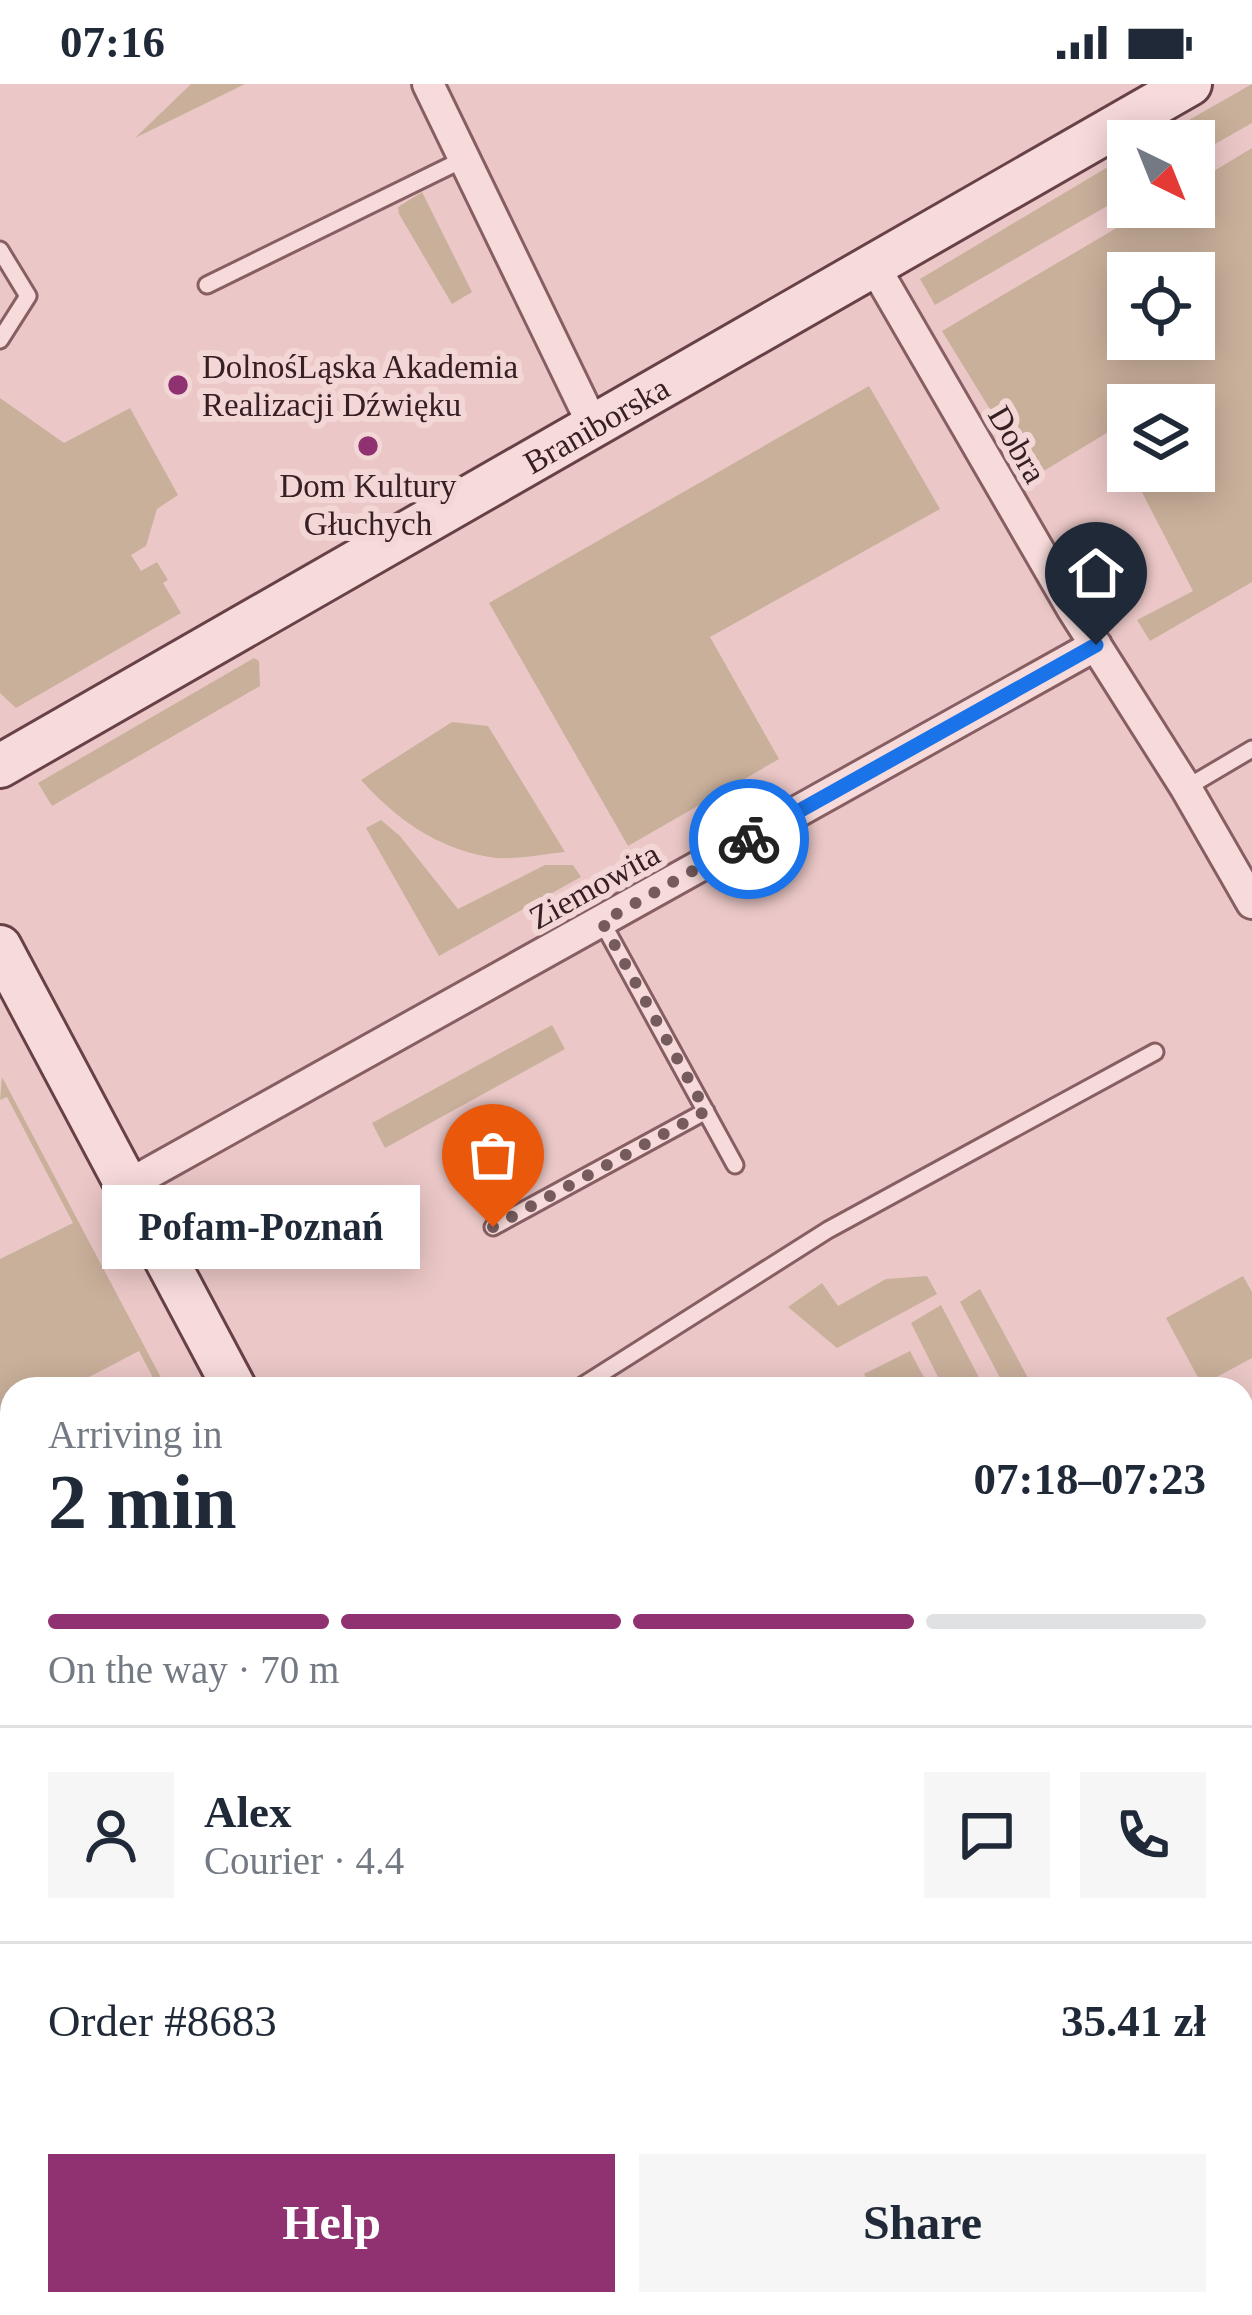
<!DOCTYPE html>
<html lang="en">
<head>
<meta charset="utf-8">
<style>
	body { margin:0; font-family:Georgia,serif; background:#f6f6f7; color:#1f2937; height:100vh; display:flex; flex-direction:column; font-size:45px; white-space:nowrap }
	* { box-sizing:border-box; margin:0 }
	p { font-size:39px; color:#747a83 }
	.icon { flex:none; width:66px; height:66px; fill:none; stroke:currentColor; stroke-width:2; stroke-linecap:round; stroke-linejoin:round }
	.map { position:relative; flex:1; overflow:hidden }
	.drawer { position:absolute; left:0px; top:1293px; width:1254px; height:939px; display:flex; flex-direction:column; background:#fff; border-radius:36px 36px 0 0; box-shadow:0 6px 30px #0003 }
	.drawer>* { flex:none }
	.needle { width:78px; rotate:137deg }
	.controls { position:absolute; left:1107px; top:36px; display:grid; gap:24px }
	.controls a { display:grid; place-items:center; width:108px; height:108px; border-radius:0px; background:#fff; box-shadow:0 6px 30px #0003; font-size:60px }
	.pin { position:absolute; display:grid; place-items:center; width:102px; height:102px; color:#fff; margin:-123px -51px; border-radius:50% 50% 50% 0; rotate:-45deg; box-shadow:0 0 12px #0007 }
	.pin .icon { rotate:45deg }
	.courier { position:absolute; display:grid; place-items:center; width:120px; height:120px; margin:-60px; border:9px solid #1a73e8; border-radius:50%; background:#fff; color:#222; box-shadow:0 3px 15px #0007 }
	.bubble { position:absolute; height:84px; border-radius:0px; background:#fff; box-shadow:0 6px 30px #0003; font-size:39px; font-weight:800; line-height:84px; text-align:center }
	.overview em { font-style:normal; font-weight:800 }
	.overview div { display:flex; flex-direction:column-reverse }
	.overview { display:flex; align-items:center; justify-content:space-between; height:204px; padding:0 48px }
	h1 { font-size:78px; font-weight:800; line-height:90px }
	.bar { display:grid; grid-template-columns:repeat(4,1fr); gap:18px 12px; align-content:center; height:144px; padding:0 48px }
	.bar i { height:15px; border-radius:9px; background:#e0e1e3 }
	.bar .current { background:#903271 }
	.bar p { grid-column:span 4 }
	.line { display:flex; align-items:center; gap:30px; padding:0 48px; border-top:3px solid #e0e1e3 }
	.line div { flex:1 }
	.round { display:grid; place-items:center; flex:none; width:126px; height:126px; border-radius:0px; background:#f6f6f7 }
	.button { display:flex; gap:24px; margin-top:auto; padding:24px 48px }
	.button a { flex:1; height:138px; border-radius:0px; background:#903271; color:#fff; font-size:48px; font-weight:800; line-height:138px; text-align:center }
	.button a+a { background:#f6f6f7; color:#1f2937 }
	.status { display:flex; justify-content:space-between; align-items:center; height:84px; padding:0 60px; background:#fff; direction:ltr }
	.status svg { height:33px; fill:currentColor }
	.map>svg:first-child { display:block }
	.green { fill:#c9b09b; fill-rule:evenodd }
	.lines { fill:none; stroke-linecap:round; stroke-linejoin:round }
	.lane-casing { stroke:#865e63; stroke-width:21 }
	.street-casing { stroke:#865e63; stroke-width:36 }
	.secondary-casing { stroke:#674147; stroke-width:48 }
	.lane { stroke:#f6dbda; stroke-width:15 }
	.street { stroke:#f6dbda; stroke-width:30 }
	.secondary { stroke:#f6dbda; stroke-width:42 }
	.tram { stroke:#372024; stroke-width:3 }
	.done { stroke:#765b5d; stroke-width:12; stroke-dasharray:0 21.6 }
	.route { stroke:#1a73e8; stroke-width:15 }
	.poi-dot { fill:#903271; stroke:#f3d7d6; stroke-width:4.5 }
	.labels { text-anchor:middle; stroke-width:12; stroke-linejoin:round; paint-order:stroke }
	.poi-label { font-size:33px; fill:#372024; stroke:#f3d7d6; text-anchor:start }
	.street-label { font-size:33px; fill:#372024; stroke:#f3d7d6 }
</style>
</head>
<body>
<div class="status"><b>07:16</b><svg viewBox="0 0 49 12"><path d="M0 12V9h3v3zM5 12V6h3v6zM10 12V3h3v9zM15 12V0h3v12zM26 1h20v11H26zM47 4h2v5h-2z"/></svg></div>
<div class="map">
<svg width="1252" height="2231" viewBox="0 0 1252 2231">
	<rect width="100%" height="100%" fill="#ebc8c7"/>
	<path class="green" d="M191,0h54l-110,54z
		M1252,0v39l-58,33v-15h-42z
		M1252,64v434l-102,59 -13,-21 56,-29 -62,-120h63v-66h-66v60l-18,-34 -78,47 -90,-147 210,-124h42v-24zM1128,189h66v66h-66z
		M1128,71v39l-193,111 -15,-26z
		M422,108l50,100 -20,12 -53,-90 -1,-7z
		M869,302l71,123 -230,128 69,122 -151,87 -139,-243z
		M0,314l64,45 66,-35 48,87 -21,14 -11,37 -15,9 10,16 16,-9 11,18 -5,3 18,30 -165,95 -16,-15z
		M254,574l5,3 1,25 -208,120 -14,-23z
		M452,638l36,4 77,126c-23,2 -53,9 -76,5 -53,-9 -94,-39 -128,-77z
		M381,736l19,16 58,73 87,-44h28l8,12 -142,79 -73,-128z
		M552,941l13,24 -180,99 -13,-25z
		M2,993l165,312h-8l-20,-38 -73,38h-54v28l-12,6v-164l73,-36 -66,-126 -7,3z
		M927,1192l10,18 -100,54 -49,-41 34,-24 16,23 48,-27z
		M1243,1192l9,16v66l-50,27 -36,-67z
		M980,1205l54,100h-28l-46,-87z
		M941,1221l44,84h-41l-33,-66z
		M910,1267l20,38h-58l-8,-15z
		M1242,2132l10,4v95h-70l-36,-11h96z"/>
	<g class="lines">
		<g class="lane-casing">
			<path id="lane" d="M0,166l28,46 -28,44
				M207,201l257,-126
				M1186,704l66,-39
				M602,838l133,243
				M493,1143l213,-116
				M577,1305l251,-159 327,-178
				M1088,2220l38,11
				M913,2229l68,-9"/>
		</g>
		<g class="street-casing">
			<path id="street" d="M428,0l166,343
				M874,182l198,342 114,180 66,115
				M126,1102l970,-541
				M1242,1659l10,14
				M1244,2090l8,11
				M687,2231l8,-11"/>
		</g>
		<g class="secondary-casing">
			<g id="secondary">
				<path id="s1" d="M0,682l1190,-682"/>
				<path d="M0,863l235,442"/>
				<path d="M1242,1431l10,-7"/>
				<path d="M1242,1581l10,-7"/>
				<path d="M0,2125l12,-5"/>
				<path d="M765,2220l16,11"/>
				<path d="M886,2220l22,11"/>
				<path d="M131,2231l24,-11"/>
			</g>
		</g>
		<use href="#lane" class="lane"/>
		<use href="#street" class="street"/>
		<use href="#secondary" class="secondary"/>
		<path class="tram" d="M1242,1495l10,-7
			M1242,1524l10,-8
			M0,2206l12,-5
			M11,2231l25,-11"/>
	</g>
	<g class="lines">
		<path class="done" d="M493,1143l213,-116 -104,-189 147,-83"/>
		<path class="route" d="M749,755l347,-194"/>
	</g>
	<g class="poi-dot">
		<circle cx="178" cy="301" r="12"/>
		<circle cx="368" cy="362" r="12"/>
	</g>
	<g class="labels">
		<g class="poi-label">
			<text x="202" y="294">DolnośLąska Akademia<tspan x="202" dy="38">Realizacji Dźwięku</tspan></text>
			<text x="368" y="413" text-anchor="middle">Dom Kultury<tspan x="368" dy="38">Głuchych</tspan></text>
		</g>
		<g class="street-label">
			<text dy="12" stroke="none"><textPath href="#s1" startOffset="687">Braniborska</textPath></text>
			<text transform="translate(1018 360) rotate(60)" y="12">Dobra</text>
			<text transform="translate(594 801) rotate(-29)" y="12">Ziemowita</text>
		</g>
	</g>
</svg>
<div class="controls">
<a><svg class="needle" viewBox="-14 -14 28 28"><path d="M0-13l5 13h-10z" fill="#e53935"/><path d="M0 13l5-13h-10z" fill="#747a83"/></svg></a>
<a><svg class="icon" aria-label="locate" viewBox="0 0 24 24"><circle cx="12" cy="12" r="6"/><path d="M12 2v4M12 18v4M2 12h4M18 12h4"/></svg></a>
<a><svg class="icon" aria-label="layers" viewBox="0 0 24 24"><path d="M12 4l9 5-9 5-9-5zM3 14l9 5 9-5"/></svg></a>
</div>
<div class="pin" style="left:493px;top:1143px;background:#ea580c"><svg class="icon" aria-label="bag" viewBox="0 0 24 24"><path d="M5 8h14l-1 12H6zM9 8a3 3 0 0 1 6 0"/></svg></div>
<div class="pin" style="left:1096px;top:561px;background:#1f2937"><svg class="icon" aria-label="home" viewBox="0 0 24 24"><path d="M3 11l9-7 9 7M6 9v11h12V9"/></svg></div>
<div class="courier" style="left:749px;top:755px"><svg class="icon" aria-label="bike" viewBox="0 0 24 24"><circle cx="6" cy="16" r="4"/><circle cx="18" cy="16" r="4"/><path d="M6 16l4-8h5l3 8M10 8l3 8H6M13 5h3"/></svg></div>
<div class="bubble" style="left:102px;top:1101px;width:318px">Pofam-Poznań</div>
<section class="drawer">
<div class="overview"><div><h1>2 min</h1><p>Arriving in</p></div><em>07:18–07:23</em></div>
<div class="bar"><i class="current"></i><i class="current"></i><i class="current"></i><i></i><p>On the way · 70 m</p></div>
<div class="line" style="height:216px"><a class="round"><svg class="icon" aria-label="person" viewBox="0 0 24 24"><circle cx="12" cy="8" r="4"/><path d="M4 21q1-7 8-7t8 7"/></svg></a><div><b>Alex</b><p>Courier · 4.4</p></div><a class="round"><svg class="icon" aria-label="chat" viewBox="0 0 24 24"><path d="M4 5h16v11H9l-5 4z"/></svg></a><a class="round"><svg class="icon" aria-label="phone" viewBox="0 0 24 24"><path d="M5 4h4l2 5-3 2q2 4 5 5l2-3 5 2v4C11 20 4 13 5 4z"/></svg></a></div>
<div class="line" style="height:156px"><div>Order #8683</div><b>35.41 zł</b></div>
<div class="button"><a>Help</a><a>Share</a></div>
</section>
</div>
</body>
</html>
